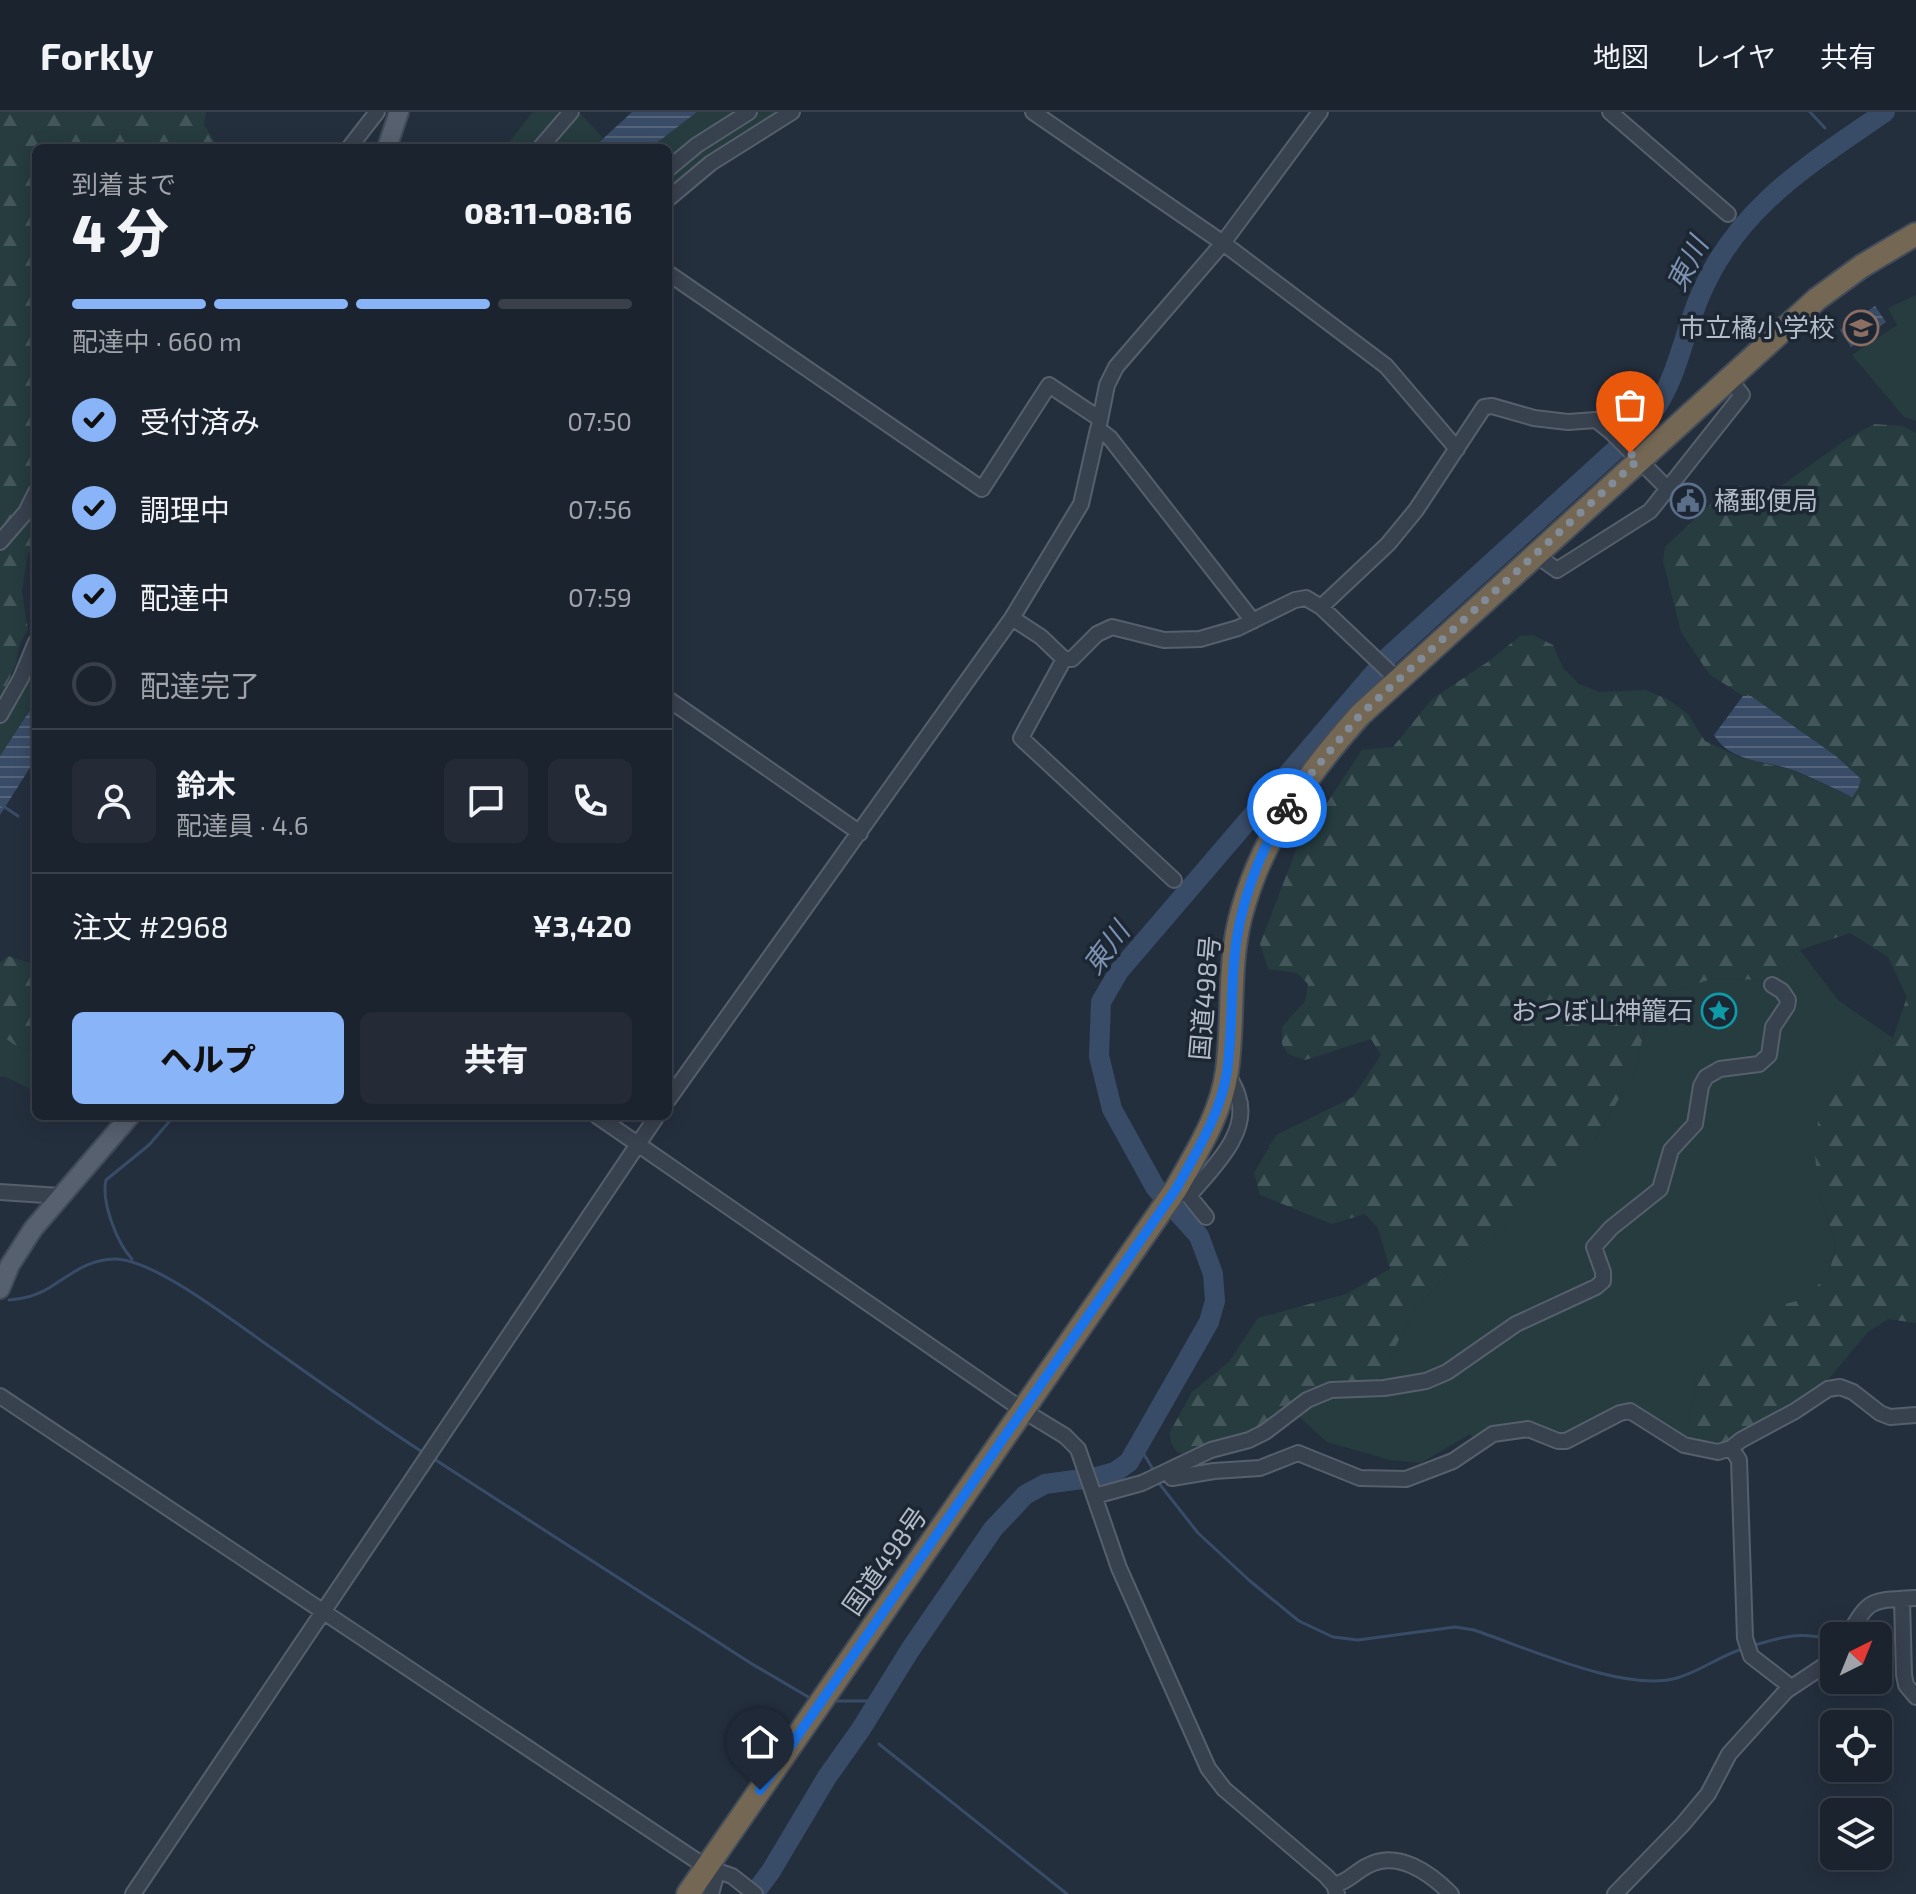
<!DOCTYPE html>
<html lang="ja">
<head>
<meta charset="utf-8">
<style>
	body { margin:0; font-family:"Exo 2","Noto Sans JP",sans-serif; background:#242b36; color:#f1f3f6; height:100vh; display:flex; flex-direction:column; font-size:30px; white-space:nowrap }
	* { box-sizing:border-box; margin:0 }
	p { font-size:26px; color:#a0a4aa }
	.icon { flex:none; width:44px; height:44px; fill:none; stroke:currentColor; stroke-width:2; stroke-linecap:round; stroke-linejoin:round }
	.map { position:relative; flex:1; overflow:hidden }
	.side { position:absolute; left:32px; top:32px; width:640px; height:976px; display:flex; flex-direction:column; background:#1b232e; border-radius:12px; box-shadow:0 4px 20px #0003,0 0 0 2px #39404a }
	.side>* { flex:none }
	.needle { width:52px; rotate:43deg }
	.buttons { position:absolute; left:1820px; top:1510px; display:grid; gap:16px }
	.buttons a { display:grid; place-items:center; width:72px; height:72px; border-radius:12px; background:#1b232e; box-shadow:0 4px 20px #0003,0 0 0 2px #39404a; font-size:40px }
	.pin { position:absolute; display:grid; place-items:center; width:68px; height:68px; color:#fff; margin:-82px -34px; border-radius:50% 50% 50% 0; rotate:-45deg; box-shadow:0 0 8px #0007 }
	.pin .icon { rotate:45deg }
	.courier { position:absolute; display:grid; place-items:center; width:80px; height:80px; margin:-40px; border:6px solid #1a73e8; border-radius:50%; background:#fff; color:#222; box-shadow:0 2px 10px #0007 }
	.head em { font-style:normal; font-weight:800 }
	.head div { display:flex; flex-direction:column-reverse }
	.head { display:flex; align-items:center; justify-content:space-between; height:136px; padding:0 40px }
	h1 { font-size:52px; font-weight:800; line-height:60px }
	.bar { display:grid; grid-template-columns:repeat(4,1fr); gap:12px 8px; align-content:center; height:96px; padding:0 40px }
	.bar i { height:10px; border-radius:6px; background:#39404a }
	.bar .on { background:#8ab4f8 }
	.bar p { grid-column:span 4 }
	.line { display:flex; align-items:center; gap:20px; padding:0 40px; border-top:2px solid #39404a }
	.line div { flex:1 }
	.round { display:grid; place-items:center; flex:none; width:84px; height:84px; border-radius:12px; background:#242b36 }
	ol { padding:0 40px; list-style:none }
	li { display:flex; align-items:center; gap:24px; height:88px }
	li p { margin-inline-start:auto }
	li .icon { padding:8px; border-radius:50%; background:#8ab4f8; color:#111; stroke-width:4 }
	li:last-child { color:#a0a4aa }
	li i { width:44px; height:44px; border:4px solid #39404a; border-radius:50% }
	.button { display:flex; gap:16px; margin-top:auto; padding:16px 40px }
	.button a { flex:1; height:92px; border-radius:12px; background:#8ab4f8; color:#111; font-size:32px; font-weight:800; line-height:92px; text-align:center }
	.button a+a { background:#242b36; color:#f1f3f6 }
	header { display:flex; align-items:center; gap:48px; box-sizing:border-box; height:112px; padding:0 40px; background:#1b232e; border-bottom:2px solid #39404a }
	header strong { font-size:38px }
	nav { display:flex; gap:44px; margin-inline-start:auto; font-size:28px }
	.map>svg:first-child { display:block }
	.green { fill:#263c3f }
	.forest { fill:url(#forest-firs) }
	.water { fill:url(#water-rules) }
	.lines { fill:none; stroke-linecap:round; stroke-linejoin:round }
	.stream { stroke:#394c67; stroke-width:3 }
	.river { stroke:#394c67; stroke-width:20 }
	.minor-casing { stroke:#565f6c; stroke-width:18 }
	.major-casing { stroke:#414a57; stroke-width:22 }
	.highway-casing { stroke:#434c59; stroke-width:26 }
	.minor { stroke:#38414e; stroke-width:14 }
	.major { stroke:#56606e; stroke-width:18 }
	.highway { stroke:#746855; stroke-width:22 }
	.done { stroke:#828b98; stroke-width:8; stroke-dasharray:0 14.4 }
	.route { stroke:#1a73e8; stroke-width:10 }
	.labels { text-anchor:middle; stroke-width:7; stroke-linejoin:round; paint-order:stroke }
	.poi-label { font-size:26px; fill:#b4bcc9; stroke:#1d2633; text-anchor:end }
	.street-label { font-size:26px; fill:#b4bcc9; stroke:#1d2633 }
	.water-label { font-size:28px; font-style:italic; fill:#7c92b1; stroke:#1d2633 }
</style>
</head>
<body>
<header>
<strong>Forkly</strong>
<nav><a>地図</a><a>レイヤ</a><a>共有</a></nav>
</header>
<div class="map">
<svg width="1916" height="1782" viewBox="0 0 1916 1782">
	<defs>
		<pattern id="forest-firs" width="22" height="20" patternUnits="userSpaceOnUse" patternTransform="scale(2)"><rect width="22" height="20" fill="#263c3f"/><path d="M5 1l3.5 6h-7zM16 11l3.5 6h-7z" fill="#435659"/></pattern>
		<pattern id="water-rules" width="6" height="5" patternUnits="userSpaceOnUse" patternTransform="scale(2)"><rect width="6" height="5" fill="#394c67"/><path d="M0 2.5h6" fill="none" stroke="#53647b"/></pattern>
	</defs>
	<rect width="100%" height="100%" fill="#242f3e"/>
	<path class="green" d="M533,0h46l24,26 -10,10h-89z
		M697,0h84l-88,56 -25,24v-44h-18z
		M1916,183v126l-12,-4 -52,-62 45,-30 -9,-17z
		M36,549v40l-36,55v-34l26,-40z
		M1800,838l38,50 55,38 -45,38 -30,115 18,53 -7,30 -25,25 -53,15 -55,64 -7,45 10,17 -4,3 -62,-36 -69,29 -34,-13 -55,16 -5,-5 -49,29 -31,-3 -63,-18 -40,-36 15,-12 26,-7 60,-26 28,-54 24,-25 82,-69 72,-72 41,-69 9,-41 30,-40 41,-13 62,3z
		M0,921c8,9 24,19 36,17v42l-30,-15h-6z"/>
	<path class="forest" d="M0,0h206l-2,13 15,23h-183v337l-9,20 9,36 -8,13 -6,37 6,39 -9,16 -3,18 -16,35z
		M1874,312l28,2 14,7v890l-28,-4 -20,13 -43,51 -102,60 -24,-3 -10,-17 7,-45 55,-65 53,-14 25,-25 7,-30 -18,-53 -3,-38 4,-41 29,-36 45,-38 14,-41 -19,-40 -38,-24 -50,17 -23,31 -62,-3 -41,13 -30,40 -9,41 -41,69 -72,72 -82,69 -24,25 -28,54 -21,19 -65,14 -46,36 -40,13 -27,12 -12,-3 -6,-9 -1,-11 22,-40 37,-30 29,-44 88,-24 44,-25 -12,-41 -13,-14 -33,10 -72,-29 -6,-22 22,-38 77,-38 28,-42 -10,-16 -66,21 -17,-6 -6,-10v-17l23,-26 3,-17 -11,-11 -29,-4 -8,-25 36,-94 66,-100 31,-3 39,-48 57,-38 31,-25 13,-1 20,10 10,23 16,16 21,8 46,-2 21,9 20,14 18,28 34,16 53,13 60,27 9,-18 -25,-23 -85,-60h-8l-34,-22 -28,-42 -18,-71 2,-14 52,-49 19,-12 44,1 64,-46z
		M8,844l28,9v85c-12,2 -28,-8 -36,-17v-70z"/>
	<path class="water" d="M632,0h65l-47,36h-57z
		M1875,194l11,16 -35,25 -11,-17z
		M1743,584h8l85,60 25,23 -3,10 -6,8c-19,-9 -39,-19 -59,-27 -28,-10 -62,-7 -79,-35z
		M36,589v57l-36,57v-59z"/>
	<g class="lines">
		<path class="stream" d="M1810,0l15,16
			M0,692l18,12
			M132,1147c-15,-16 -31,-57 -26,-79l43,-35 25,-29
			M9,1188c14,-1 27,-4 40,-12 21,-13 39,-29 66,-29 40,0 123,66 158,90 50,35 100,71 151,104
			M1139,1334l15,25
			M431,1345l321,207 58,34
			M1158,1370l40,51 52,48 49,40 34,16 25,3 97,-13 19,3c51,17 151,63 203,48 24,-7 44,-23 68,-30
			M1857,1524l6,-13
			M1752,1534c32,-10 50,-15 82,-5
			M835,1589h44
			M879,1632l188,150"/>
		<path class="river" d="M754,1782l17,-23 56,-94 34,-48 49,-79 83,-121 32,-34 20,-11 52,-7 18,-5 14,-10 80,-140 6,-21 -2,-27 -14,-38 -44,-49 -43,-78 -13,-53 2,-54 18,-31 268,-313 246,-224c8,-9 17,-18 24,-28 21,-33 27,-72 42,-108 37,-90 109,-133 186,-186"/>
		<g class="minor-casing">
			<path id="minor" d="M1033,0l190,131 163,123 71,83
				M1610,0l118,102
				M349,36l28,-36
				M540,36l31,-36
				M668,57l29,-24 52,-33
				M668,87l43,-36 81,-51
				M668,161l314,216 67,-104 51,34
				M1099,313l8,-40 9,-18 107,-124 97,-131
				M0,430l26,-30 10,-20
				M1536,443l21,15 93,-59 92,-116 -13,-17
				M1321,495l67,-63 28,-34 68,-103 8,-1 42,12 34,4 28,-2 15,12 58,58
				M1012,506l29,19 23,22
				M668,587l192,134
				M0,603l21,-37 15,-36
				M1174,768l-153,-142 43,-79h8l25,-25 15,-7 52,13 36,-1 38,-11 57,-28 11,-2 15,9 77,73
				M668,988l344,-482 69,-114 17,-75 12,9 143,183
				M597,1004l427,295 41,25 13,13 41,119 89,200 16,21 102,87 8,9 3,9
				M1176,1077l13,7c21,-26 62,-62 49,-100 -2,-8 -7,-15 -11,-23
				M0,1080l60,4
				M1189,1084l17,21
				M0,1284l706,471 26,9 23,18
				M1731,1336l8,12 6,178 6,18 40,31
				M1167,1360l5,6 42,-7 46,-3 38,-15 62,25 46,1 47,-18 40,-27 35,-5 30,12h8l54,-28 10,-2 54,34 34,7 13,-4 10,-8 54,-29 33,-22 12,-2 13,5 27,21 10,4 26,-2
				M1095,1384l47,-13 69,-33 38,-10 16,-8 42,-32 24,-10 53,-2 42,-7 21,-9 69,-48 80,-37 7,-6v-9l-9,-25 17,-19 49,-39 11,-39 24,-26 6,-38 5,-9 14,-8 39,-5 10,-9 4,-28 14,-21 1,-6 -6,-9 -10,-6
				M1902,1487l2,76 2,10 10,12
				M1848,1524c22,-40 24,-35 68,-38
				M1334,1773c14,-3 21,-13 33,-19 30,-17 63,7 84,28
				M133,1782l524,-778
				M711,1782l6,-22
				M1615,1782l68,-70 25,-30 21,-40 57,-63 48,-32"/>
		</g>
		<g class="major-casing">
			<path id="major" d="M387,36l12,-36
				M0,1177l10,-24 23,-36 97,-113"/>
		</g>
		<g class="highway-casing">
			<path id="highway" d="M688,1782l488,-705c21,-38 45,-74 51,-118 7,-50 1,-103 13,-152 20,-79 66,-144 120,-204l457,-416 45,-33 54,-32"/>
		</g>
		<use href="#minor" class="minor"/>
		<use href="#major" class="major"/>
		<use href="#highway" class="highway"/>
	</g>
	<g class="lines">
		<path class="done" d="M1287,696l18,-27 55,-66 278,-255 -8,-7"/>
		<path class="route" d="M760,1678l416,-601c21,-38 44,-74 51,-117 5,-36 4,-73 7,-110 4,-53 24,-109 53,-154"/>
	</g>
	<defs>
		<g id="school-ring" transform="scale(1.8)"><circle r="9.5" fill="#1d2633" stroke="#8d6e63" stroke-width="1.5"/><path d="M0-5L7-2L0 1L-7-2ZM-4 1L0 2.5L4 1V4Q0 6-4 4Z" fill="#8d6e63"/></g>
		<g id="civic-ring" transform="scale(1.8)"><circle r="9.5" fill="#1d2633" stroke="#5c6f8a" stroke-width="1.5"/><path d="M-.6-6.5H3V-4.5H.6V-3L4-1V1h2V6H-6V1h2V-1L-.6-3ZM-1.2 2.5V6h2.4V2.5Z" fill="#5c6f8a"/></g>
		<g id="sight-ring" transform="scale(1.8)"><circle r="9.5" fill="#1d2633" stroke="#0f9aa8" stroke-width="1.5"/><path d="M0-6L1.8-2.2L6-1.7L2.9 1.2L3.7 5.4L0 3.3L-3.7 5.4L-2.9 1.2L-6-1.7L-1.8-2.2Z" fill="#0f9aa8"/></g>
	</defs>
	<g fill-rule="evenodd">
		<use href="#school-ring" x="1861" y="216"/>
		<use href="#civic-ring" x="1688" y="389"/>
		<use href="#sight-ring" x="1719" y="899"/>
	</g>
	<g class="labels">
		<g class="poi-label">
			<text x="1835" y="225">市立橘小学校</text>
			<text x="1714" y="398" text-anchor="start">橘郵便局</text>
			<text x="1693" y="908">おつぼ山神籠石</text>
		</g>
		<g class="street-label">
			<text transform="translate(1205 886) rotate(-85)" y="9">国道498号</text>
			<text transform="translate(885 1449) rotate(-55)" y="9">国道498号</text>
		</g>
		<g class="water-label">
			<text transform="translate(1687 152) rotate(-63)" y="10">東川</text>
			<text transform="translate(1106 836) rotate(-53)" y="10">東川</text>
		</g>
	</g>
</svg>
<div class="buttons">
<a><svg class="needle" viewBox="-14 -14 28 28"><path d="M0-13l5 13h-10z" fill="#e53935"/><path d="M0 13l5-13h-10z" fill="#a0a4aa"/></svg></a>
<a><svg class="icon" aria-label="locate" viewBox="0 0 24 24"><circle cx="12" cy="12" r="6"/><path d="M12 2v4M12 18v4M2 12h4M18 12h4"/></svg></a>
<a><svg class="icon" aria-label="layers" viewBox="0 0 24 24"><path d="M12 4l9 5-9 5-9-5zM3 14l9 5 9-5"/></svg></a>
</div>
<div class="pin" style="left:1630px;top:341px;background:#ea580c"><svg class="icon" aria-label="bag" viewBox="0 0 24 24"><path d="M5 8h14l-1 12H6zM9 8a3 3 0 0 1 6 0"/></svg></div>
<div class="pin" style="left:760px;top:1678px;background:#1f2937"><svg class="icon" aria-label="home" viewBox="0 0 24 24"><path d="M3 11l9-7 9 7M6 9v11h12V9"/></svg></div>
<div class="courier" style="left:1287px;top:696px"><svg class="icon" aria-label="bike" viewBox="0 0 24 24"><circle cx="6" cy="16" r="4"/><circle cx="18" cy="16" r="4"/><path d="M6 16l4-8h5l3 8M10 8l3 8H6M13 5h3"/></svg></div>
<section class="side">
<div class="head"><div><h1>4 分</h1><p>到着まで</p></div><em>08:11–08:16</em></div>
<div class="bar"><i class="on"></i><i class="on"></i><i class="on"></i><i></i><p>配達中 · 660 m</p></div>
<ol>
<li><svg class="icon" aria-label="check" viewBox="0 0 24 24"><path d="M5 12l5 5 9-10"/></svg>受付済み<p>07:50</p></li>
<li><svg class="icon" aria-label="check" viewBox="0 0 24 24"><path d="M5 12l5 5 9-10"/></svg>調理中<p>07:56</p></li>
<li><svg class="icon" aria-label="check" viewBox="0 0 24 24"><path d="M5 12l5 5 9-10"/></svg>配達中<p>07:59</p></li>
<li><i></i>配達完了</li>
</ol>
<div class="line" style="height:144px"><a class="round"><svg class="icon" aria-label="person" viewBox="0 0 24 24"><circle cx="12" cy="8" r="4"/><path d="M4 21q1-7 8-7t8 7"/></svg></a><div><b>鈴木</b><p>配達員 · 4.6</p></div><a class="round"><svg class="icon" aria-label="chat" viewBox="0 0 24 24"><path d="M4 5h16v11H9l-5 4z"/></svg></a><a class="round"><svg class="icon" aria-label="phone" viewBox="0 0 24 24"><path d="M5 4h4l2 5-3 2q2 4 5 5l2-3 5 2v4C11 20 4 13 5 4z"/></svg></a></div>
<div class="line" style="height:104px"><div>注文 #2968</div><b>¥3,420</b></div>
<div class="button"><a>ヘルプ</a><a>共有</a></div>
</section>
</div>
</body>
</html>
